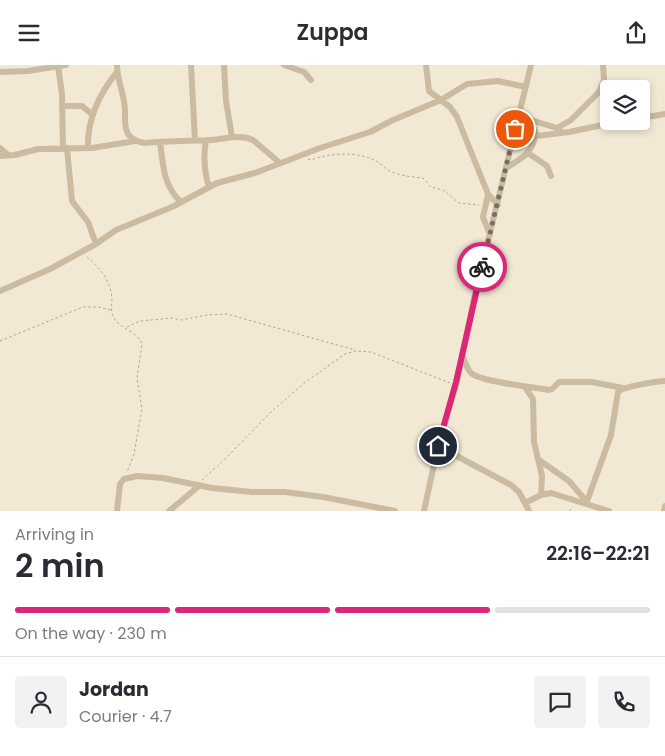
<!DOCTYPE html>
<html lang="en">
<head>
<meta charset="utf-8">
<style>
	body { margin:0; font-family:Poppins,sans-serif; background:#f2f2f3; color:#2b2b33; height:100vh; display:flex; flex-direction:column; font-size:19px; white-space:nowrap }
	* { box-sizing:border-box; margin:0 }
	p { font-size:16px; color:#7c7c81 }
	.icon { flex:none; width:28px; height:28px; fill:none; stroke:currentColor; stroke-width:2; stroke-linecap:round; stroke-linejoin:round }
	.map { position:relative; height:446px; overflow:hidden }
	.drawer { display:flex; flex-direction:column; background:#fff; flex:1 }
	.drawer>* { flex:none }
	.controls { position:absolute; left:600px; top:15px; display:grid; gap:10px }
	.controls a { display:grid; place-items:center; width:50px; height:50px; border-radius:5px; background:#fff; box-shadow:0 2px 8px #0003; font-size:25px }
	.pin { position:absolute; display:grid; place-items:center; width:42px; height:42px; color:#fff; margin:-21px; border:2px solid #fff; border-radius:50%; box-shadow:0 1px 5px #0007 }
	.courier { position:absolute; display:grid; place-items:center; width:50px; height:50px; margin:-25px; border:4px solid #db2777; border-radius:50%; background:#fff; color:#222; box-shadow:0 1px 6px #0007 }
	.overview em { font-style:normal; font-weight:600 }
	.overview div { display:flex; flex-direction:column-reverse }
	.overview { display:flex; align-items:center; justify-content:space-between; height:85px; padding:0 15px }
	h1 { font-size:32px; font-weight:600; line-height:38px }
	.bar { display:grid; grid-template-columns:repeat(4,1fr); gap:8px 5px; align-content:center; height:60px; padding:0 15px }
	.bar i { height:6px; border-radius:4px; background:#e1e1e2 }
	.bar .on { background:#db2777 }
	.bar p { grid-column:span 4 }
	.line { display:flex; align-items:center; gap:12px; padding:0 15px; border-top:1px solid #e1e1e2 }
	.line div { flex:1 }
	.round { display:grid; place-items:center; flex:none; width:52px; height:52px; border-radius:5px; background:#f2f2f3 }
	header { display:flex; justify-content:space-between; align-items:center; height:65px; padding:0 15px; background:#fff; font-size:22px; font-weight:600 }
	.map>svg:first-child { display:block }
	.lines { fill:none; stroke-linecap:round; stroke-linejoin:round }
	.path { stroke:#b7a58a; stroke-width:1; stroke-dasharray:2.5 2.5; stroke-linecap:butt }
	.minor { stroke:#cbbba0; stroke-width:6 }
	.done { stroke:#766e62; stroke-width:5; stroke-dasharray:0 9 }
	.route { stroke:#db2777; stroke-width:6 }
</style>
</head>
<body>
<header><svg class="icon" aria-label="menu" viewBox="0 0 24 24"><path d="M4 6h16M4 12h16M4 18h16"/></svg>Zuppa<svg class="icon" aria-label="share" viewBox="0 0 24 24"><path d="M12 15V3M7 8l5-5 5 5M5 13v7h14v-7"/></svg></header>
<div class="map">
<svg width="665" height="446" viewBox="0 0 665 446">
	<rect width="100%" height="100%" fill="#f2e9d5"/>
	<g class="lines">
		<path class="path" d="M308,94l3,1c18,-7 47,-9 65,1 6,3 10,9 16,11 10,4 21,5 31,6l8,9 12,3 16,13 20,2
			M87,192c13,11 24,24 25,42 0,6 -2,13 2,19 6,11 22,12 28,26l-5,34 5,31 -8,45 -7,18
			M127,262l13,-6 32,-3 9,2 26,-5 20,-1 128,36
			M0,276l83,-34h15l13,3
			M202,415l22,-20 46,-47 33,-29 42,-30 11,-3 15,1 79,31
			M569,446l4,-4"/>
		<path class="minor" d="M117,0c0,16 8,30 8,46 0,8 -1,16 3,23 4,6 10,8 17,9 22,-2 44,-2 66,-3 15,-1 29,-6 42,0l27,23
			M191,0l4,75
			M224,0l2,36 6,36
			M284,0l20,7 7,8
			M426,0l3,26 21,16 7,10 31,77 10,11
			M58,1l4,28 1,54
			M0,7l28,-1 38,-6
			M604,19l5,26
			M62,41h20l11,9
			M518,51l42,13
			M641,53l24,-4
			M528,54l9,17
			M557,63l14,-8 28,-28 5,-12 -1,-15
			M513,74l56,-7 53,-11
			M206,75c-3,17 -2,31 3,47
			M160,77c3,22 3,44 21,60
			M0,83l8,7
			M67,83l5,53 16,21 8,22
			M88,83c-1,-28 12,-55 29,-76
			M528,88l19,13 4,10
			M0,91l15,-1 23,-6 54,-1 43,-7
			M506,103c13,-8 27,-15 29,-32
			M488,130l-5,22 7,18
			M0,226l50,-22 46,-25 20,-14 56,-23 45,-24 38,-10 65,-25 50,-16 23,-12 48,-20 26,-16 31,-3 28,6
			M462,290c3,5 4,13 9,18 10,9 62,14 78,17l3,-1 7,-7h33l31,6
			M525,322l8,12 1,43 8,34 -1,19
			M438,381l73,39 8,7 10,19
			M539,395l30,21 18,21
			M525,438l16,-8 10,-2 58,18
			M586,439l25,-69 7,-43c4,-5 39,-11 47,-11
			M117,446l3,-27 4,-5 13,-3 26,2 49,10 40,4h33l38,5 72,14
			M169,446l30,-25
			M424,446l14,-65 19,-64 17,-84 57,-233
			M664,446l1,-5"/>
	</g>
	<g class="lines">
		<path class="done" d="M482,202l33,-138"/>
		<path class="route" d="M438,381l18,-64 26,-115"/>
	</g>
</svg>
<div class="controls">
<a><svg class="icon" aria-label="layers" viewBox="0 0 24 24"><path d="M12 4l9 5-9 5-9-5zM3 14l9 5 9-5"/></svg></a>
</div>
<div class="pin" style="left:515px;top:64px;background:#ea580c"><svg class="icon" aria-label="bag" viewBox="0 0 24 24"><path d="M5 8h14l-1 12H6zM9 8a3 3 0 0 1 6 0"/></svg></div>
<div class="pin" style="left:438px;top:381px;background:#1f2937"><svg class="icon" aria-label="home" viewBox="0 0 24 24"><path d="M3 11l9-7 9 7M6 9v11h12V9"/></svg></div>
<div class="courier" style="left:482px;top:202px"><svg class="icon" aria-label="bike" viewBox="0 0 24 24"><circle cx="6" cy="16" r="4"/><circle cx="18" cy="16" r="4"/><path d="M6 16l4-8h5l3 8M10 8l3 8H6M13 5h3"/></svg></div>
</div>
<section class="drawer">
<div class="overview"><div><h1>2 min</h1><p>Arriving in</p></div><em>22:16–22:21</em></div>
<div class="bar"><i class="on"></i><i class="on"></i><i class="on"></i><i></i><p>On the way · 230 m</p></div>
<div class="line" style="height:90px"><a class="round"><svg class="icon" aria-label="person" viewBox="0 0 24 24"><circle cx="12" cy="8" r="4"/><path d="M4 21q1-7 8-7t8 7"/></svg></a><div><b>Jordan</b><p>Courier · 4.7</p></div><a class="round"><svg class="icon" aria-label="chat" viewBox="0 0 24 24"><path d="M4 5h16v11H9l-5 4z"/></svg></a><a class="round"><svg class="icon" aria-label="phone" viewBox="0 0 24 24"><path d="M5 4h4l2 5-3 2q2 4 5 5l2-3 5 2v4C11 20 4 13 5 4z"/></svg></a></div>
</section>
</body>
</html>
